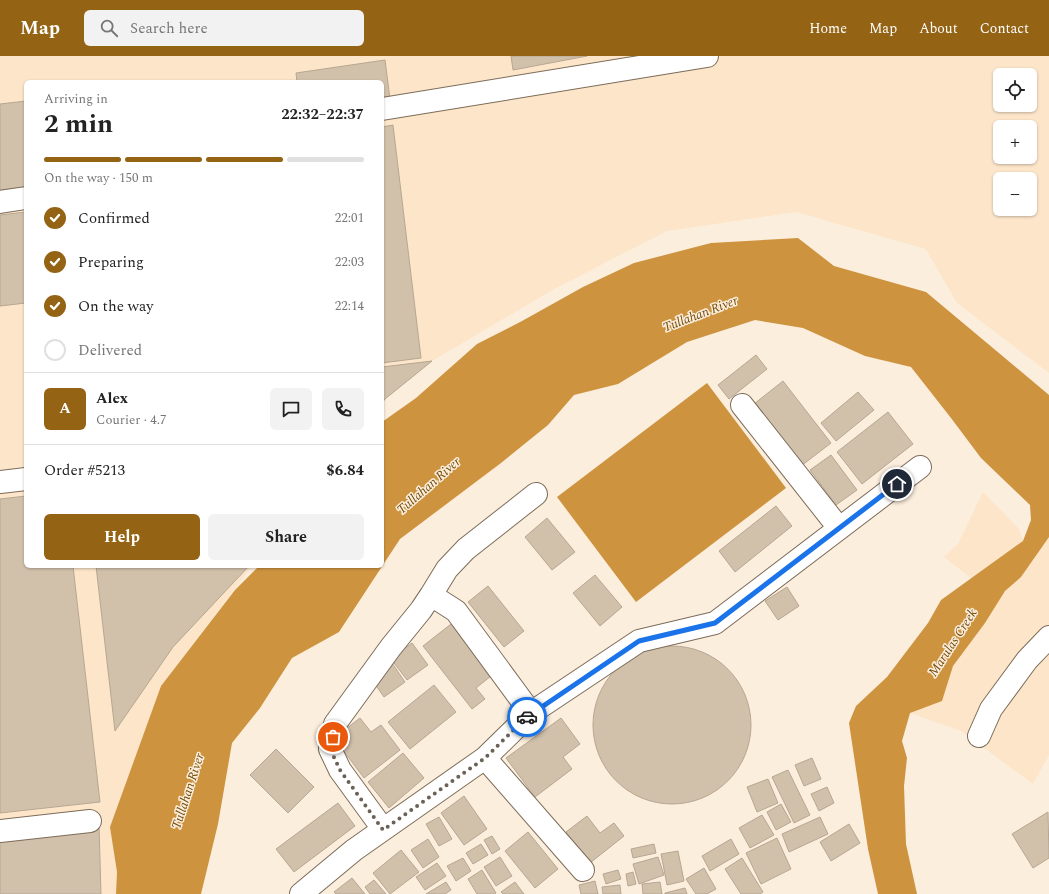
<!DOCTYPE html>
<html lang="en">
<head>
<meta charset="utf-8">
<style>
	body { margin:0; font-family:Spectral,serif; background:#f2f2f2; color:#222; height:100vh; display:flex; flex-direction:column; font-size:15px; white-space:nowrap }
	* { box-sizing:border-box; margin:0 }
	p { font-size:13px; color:#767676 }
	.icon { flex:none; width:22px; height:22px; fill:none; stroke:currentColor; stroke-width:2; stroke-linecap:round; stroke-linejoin:round }
	.map { position:relative; flex:1; overflow:hidden }
	.details { position:absolute; left:24px; top:24px; width:360px; height:488px; display:flex; flex-direction:column; background:#fff; border-radius:6px; box-shadow:0 1px 3px #0004 }
	.details>* { flex:none }
	.fabs { position:absolute; left:993px; top:12px; display:grid; gap:8px }
	.fabs a { display:grid; place-items:center; width:44px; height:44px; border-radius:6px; background:#fff; box-shadow:0 1px 3px #0004; font-size:20px }
	.pin { position:absolute; display:grid; place-items:center; width:34px; height:34px; color:#fff; margin:-17px; border:2px solid #fff; border-radius:50%; box-shadow:0 1px 4px #0007 }
	.courier { position:absolute; display:grid; place-items:center; width:40px; height:40px; margin:-20px; border:3px solid #1a73e8; border-radius:50%; background:#fff; color:#222; box-shadow:0 1px 5px #0007 }
	.head em { font-style:normal; font-weight:700 }
	.head div { display:flex; flex-direction:column-reverse }
	.head { display:flex; align-items:center; justify-content:space-between; height:68px; padding:0 20px }
	h1 { font-size:26px; font-weight:700; line-height:30px }
	.bar { display:grid; grid-template-columns:repeat(4,1fr); gap:6px 4px; align-content:center; height:48px; padding:0 20px }
	.bar i { height:5px; border-radius:3px; background:#e0e0e0 }
	.bar .current { background:#946313 }
	.bar p { grid-column:span 4 }
	.line { display:flex; align-items:center; gap:10px; padding:0 20px; border-top:1px solid #e0e0e0 }
	.line div { flex:1 }
	.round { display:grid; place-items:center; flex:none; width:42px; height:42px; border-radius:6px; background:#f2f2f2 }
	ol { padding:0 20px; list-style:none }
	li { display:flex; align-items:center; gap:12px; height:44px }
	li p { margin-inline-start:auto }
	li .icon { padding:4px; border-radius:50%; background:#946313; color:#fff; stroke-width:4 }
	li:last-child { color:#767676 }
	li i { width:22px; height:22px; border:2px solid #e0e0e0; border-radius:50% }
	.cta { display:flex; gap:8px; margin-top:auto; padding:8px 20px }
	.cta a { flex:1; height:46px; border-radius:6px; background:#946313; color:#fff; font-size:16px; font-weight:700; line-height:46px; text-align:center }
	.cta a+a { background:#f2f2f2; color:#222 }
	header { display:flex; align-items:center; gap:24px; box-sizing:border-box; height:56px; padding:0 20px; background:#946313; color:#fff }
	header strong { font-size:19px }
	nav { display:flex; gap:22px; margin-inline-start:auto; font-size:14px }
	.search { width:280px; height:36px; background:#f2f2f2; display:flex; align-items:center; gap:10px; box-sizing:border-box; padding:0 14px; border-radius:6px; color:#767676; font-size:15px }
	.map>svg:first-child { display:block }
	.built { fill:#fce5c9; fill-rule:evenodd }
	.water { fill:#cd933f }
	.building { fill:#d1c1ab; stroke:#b7a792 }
	.lines { fill:none; stroke-linecap:round; stroke-linejoin:round }
	.minor-casing { stroke:#7c6c59; stroke-width:24 }
	.minor { stroke:#fff; stroke-width:22 }
	.done { stroke:#6b6257; stroke-width:4; stroke-dasharray:0 7.2 }
	.route { stroke:#1a73e8; stroke-width:5 }
	.labels { text-anchor:middle; stroke-width:3; stroke-linejoin:round; paint-order:stroke }
	.water-label { font-size:13px; font-style:italic; fill:#724b08; stroke:#fceedd }
</style>
</head>
<body>
<header>
<strong>Map</strong>
<div class="search"><svg class="icon" aria-label="search" viewBox="0 0 24 24"><circle cx="10" cy="10" r="6"/><path d="M15 15l6 6"/></svg>Search here</div>
<nav><a>Home</a><a>Map</a><a>About</a><a>Contact</a></nav>
</header>
<div class="map">
<svg width="1049" height="838" viewBox="0 0 1049 838">
	<rect width="100%" height="100%" fill="#fceedd"/>
	<path class="built" d="M0,0h1049v317l-92,-70 -31,-54 -130,-37 -129,19 -111,57 -124,73 -47,38 -3,4v-321h-356v484h226l-91,120 -50,141 6,45 -1,22h-116zM1000,19h30v30h-30zM1000,71h30v30h-30zM1000,123h30v30h-30z
		M983,436l35,36 7,16 -40,45 -41,-32 14,-13z
		M1049,481v218l-16,29 -72,-53 -51,-18 32,-12 10,-35 33,-43 20,-32 16,-14z"/>
	<path class="water" d="M798,182l36,28 92,26 123,103v142l-28,40 -16,14 -20,32 -32,43 -11,35 -32,12 -8,28 5,17 -3,28 2,58 11,50h-39l-10,-45 -19,-126 7,-17 31,-29 41,-54 13,-23 82,-59 8,-21 -1,-15 -49,-47 -30,-40 -40,-51 -46,-11 -62,-28 -48,-8 -68,22 -69,42 -44,11 -26,30 -47,38 -101,76 -61,93 -47,26 -32,50 -28,35 -14,81 -17,70h-85l1,-22 -7,-45 51,-141 74,-96 24,-24h123v-144l34,-24 61,-54 45,-23 61,-34 51,-24 77,-20z
		M707,327l79,105 -150,114 -79,-105z"/>
	<path class="building" d="M511,0h76l-74,14z
		M385,4l5,39 -8,1v-18h-85l-1,-9z
		M26,45v86l-26,3v-86z
		M393,69l28,233 -39,5v-236z
		M26,156v91l-26,3v-91z
		M756,299l11,14 -38,30 -11,-14z
		M432,305l-47,38 -3,4v-36z
		M783,325l48,62 -30,23 -47,-62z
		M858,336l16,18 -38,31 -15,-18z
		M888,356l25,32 -51,40 -25,-32z
		M831,399l26,35 -21,15 -26,-35z
		M26,440v70h47l27,236 -100,11v-314z
		M776,450l16,20 -57,46 -16,-21z
		M547,462l28,34 -23,18 -27,-33z
		M96,510h153l-76,81 -58,84z
		M595,519l27,32 -22,19 -27,-33z
		M488,530l36,45 -20,16 -36,-45z
		M787,531l12,19 -21,14 -13,-19z
		M451,568l40,52 -15,12 9,11 -13,10 -49,-63z
		M412,587l16,22 -21,15 -16,-21z
		M593 669a79 79 0 1 1 158 0a79 79 0 1 1-158 0Z
		M390,604l15,22 -21,15 -12,-17z
		M434,629l22,27 -46,37 -22,-27z
		M360,662l11,14 10,-7 19,25 -36,28 -30,-40z
		M561,662l19,26 -17,13 9,12 -37,28 -29,-39z
		M276,693l38,38 -26,26 -38,-38z
		M403,697l21,25 -35,30 -21,-26z
		M812,702l9,21 -17,7 -9,-21z
		M788,714l22,45 -16,8 -22,-46z
		M768,723l10,24 -21,9 -10,-25z
		M827,731l7,16 -15,8 -8,-17z
		M464,740l23,33 -23,16 -23,-32z
		M338,747l17,23 -61,46 -18,-23z
		M781,748l10,18 -15,8 -9,-18z
		M1048,756l1,46 -16,10 -21,-34z
		M762,759l12,20 -24,13 -11,-20z
		M587,760l13,17 14,-10 10,13 -34,27 -24,-31z
		M439,761l13,22 -13,7 -13,-22z
		M820,761l8,17 -39,18 -7,-18z
		M849,768l11,19 -29,18 -11,-19z
		M99,769l2,69h-101v-54z
		M528,776l30,37 -23,19 -30,-37z
		M492,780l8,13 -8,5 -8,-14z
		M777,782l14,31 -30,15 -15,-31z
		M428,783l11,18 -16,11 -12,-18z
		M731,783l8,15 -29,17 -8,-15z
		M481,788l7,11 -15,9 -7,-11z
		M654,788l2,9 -23,5 -2,-9z
		M401,794l18,22 -29,22 -17,-21z
		M678,795l6,30 -17,4 -6,-31z
		M500,801l12,19 -16,10 -12,-19z
		M658,801l6,18 -25,9 -6,-20z
		M463,802l8,13 -15,10 -9,-15z
		M742,802l21,34 -3,2h-19l-16,-25z
		M437,807l9,13 -21,14 -9,-13z
		M704,812l12,21 -9,5h-11l-10,-15z
		M482,814l14,23 -2,1h-17l-9,-15z
		M618,814l3,9 -15,5 -3,-10z
		M633,816l3,12 -8,2 -2,-12z
		M352,822l13,16h-29l-2,-2z
		M374,824l12,14h-16l-5,-7z
		M595,825l3,13h-17l-2,-9z
		M446,826l5,8 -6,4h-19z
		M515,826l9,12h-21l-2,-2z
		M660,826l2,12h-19l-1,-10z
		M620,829l1,9h-18l-1,-7z
		M685,832l2,6h-22v-1z"/>
	<g class="lines">
		<g class="minor-casing">
			<path id="minor" d="M382,53l325,-53
				M0,146l26,-4
				M742,349l97,123
				M0,426l26,-3
				M431,539l16,-26 19,-20 70,-55
				M979,680l12,-27 36,-49 22,-23
				M485,702l98,112
				M383,773l-43,-59 -10,-21 5,-25 56,-77 30,-37 10,-15 25,16 75,102
				M0,775l90,-10
				M301,838l53,-44 131,-92 46,-45 108,-72 76,-18 205,-156"/>
		</g>
		<use href="#minor" class="minor"/>
	</g>
	<g class="lines">
		<path class="done" d="M333,681l-3,12 10,21 43,60 102,-72 42,-41"/>
		<path class="route" d="M527,661l112,-76 76,-18 182,-139"/>
	</g>
	<g class="labels">
		<g class="water-label">
			<text transform="translate(700 257) rotate(-21)" y="5">Tullahan River</text>
			<text transform="translate(428 429) rotate(-41)" y="5">Tullahan River</text>
			<text transform="translate(952 586) rotate(-57)" y="5">Marulas Creek</text>
			<text transform="translate(187 735) rotate(-72)" y="5">Tullahan River</text>
		</g>
	</g>
</svg>
<div class="fabs">
<a><svg class="icon" aria-label="locate" viewBox="0 0 24 24"><circle cx="12" cy="12" r="6"/><path d="M12 2v4M12 18v4M2 12h4M18 12h4"/></svg></a>
<a>+</a>
<a>−</a>
</div>
<div class="pin" style="left:333px;top:681px;background:#ea580c"><svg class="icon" aria-label="bag" viewBox="0 0 24 24"><path d="M5 8h14l-1 12H6zM9 8a3 3 0 0 1 6 0"/></svg></div>
<div class="pin" style="left:897px;top:428px;background:#1f2937"><svg class="icon" aria-label="home" viewBox="0 0 24 24"><path d="M3 11l9-7 9 7M6 9v11h12V9"/></svg></div>
<div class="courier" style="left:527px;top:661px"><svg class="icon" aria-label="car" viewBox="0 0 24 24"><path d="M5 17H2v-5l4-1 3-4h7l3 4 3 1v5h-3M9 17h6M6 11h13"/><circle cx="7" cy="17" r="2"/><circle cx="17" cy="17" r="2"/></svg></div>
<section class="details">
<div class="head"><div><h1>2 min</h1><p>Arriving in</p></div><em>22:32–22:37</em></div>
<div class="bar"><i class="current"></i><i class="current"></i><i class="current"></i><i></i><p>On the way · 150 m</p></div>
<ol>
<li><svg class="icon" aria-label="check" viewBox="0 0 24 24"><path d="M5 12l5 5 9-10"/></svg>Confirmed<p>22:01</p></li>
<li><svg class="icon" aria-label="check" viewBox="0 0 24 24"><path d="M5 12l5 5 9-10"/></svg>Preparing<p>22:03</p></li>
<li><svg class="icon" aria-label="check" viewBox="0 0 24 24"><path d="M5 12l5 5 9-10"/></svg>On the way<p>22:14</p></li>
<li><i></i>Delivered</li>
</ol>
<div class="line" style="height:72px"><b class="round" style="background:#946313;color:#fff">A</b><div><b>Alex</b><p>Courier · 4.7</p></div><a class="round"><svg class="icon" aria-label="chat" viewBox="0 0 24 24"><path d="M4 5h16v11H9l-5 4z"/></svg></a><a class="round"><svg class="icon" aria-label="phone" viewBox="0 0 24 24"><path d="M5 4h4l2 5-3 2q2 4 5 5l2-3 5 2v4C11 20 4 13 5 4z"/></svg></a></div>
<div class="line" style="height:52px"><div>Order #5213</div><b>$6.84</b></div>
<div class="cta"><a>Help</a><a>Share</a></div>
</section>
</div>
</body>
</html>
